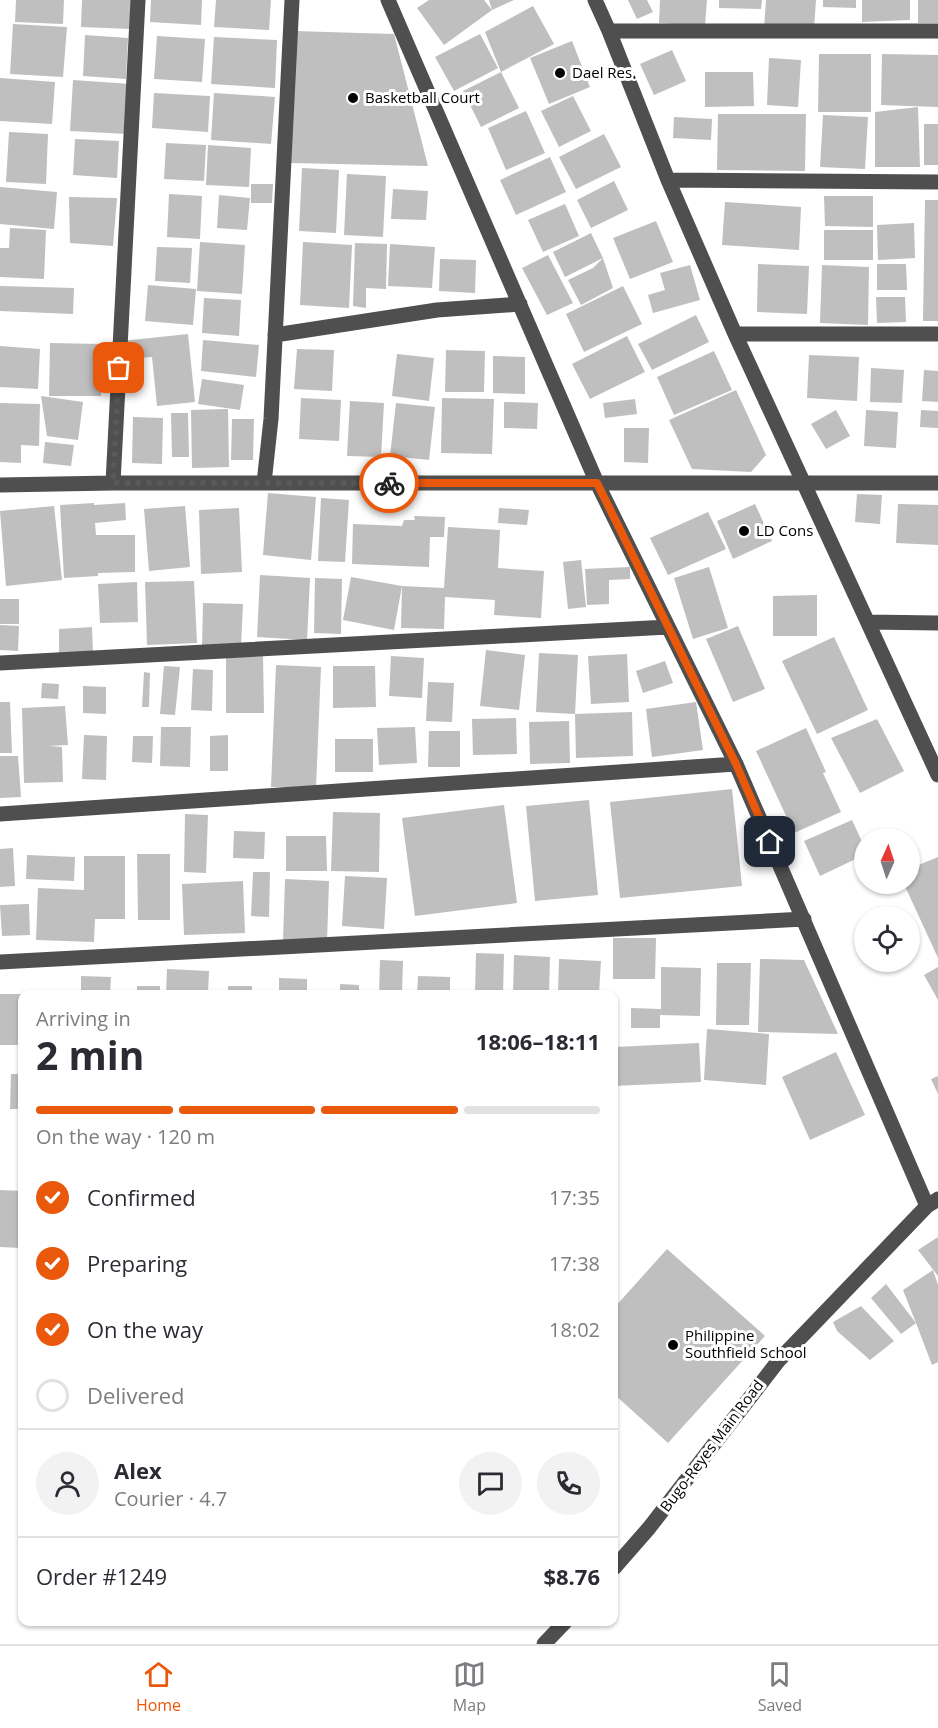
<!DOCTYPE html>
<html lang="en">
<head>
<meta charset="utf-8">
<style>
	body { margin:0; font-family:"Open Sans",sans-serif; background:#f2f2f3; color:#2b2b33; height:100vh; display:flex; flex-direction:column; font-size:22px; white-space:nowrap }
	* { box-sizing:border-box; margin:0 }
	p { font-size:20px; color:#7c7c81 }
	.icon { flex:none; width:33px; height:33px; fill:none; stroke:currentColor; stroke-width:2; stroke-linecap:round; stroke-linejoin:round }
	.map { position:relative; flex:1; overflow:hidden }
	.sheet { position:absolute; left:18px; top:990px; width:600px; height:636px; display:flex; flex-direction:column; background:#fff; border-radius:12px; box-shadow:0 2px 4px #0004 }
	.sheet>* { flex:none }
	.needle { width:39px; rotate:3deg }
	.controls { position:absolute; left:854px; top:828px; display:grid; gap:12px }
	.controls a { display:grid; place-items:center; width:66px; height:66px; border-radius:50%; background:#fff; box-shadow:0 2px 4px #0004; font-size:30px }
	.pin { position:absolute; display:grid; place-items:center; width:51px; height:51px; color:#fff; margin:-26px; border-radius:12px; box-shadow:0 3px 9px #0006 }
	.courier { position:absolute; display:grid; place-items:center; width:60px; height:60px; margin:-30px; border:4px solid #ea580c; border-radius:50%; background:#fff; color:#222; box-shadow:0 2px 8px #0007 }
	.head em { font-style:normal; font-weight:700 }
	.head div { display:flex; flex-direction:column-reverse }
	.head { display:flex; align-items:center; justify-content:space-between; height:102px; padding:0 18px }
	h1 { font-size:39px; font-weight:700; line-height:45px }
	.bar { display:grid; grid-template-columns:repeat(4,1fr); gap:9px 6px; align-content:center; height:72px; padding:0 18px }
	.bar i { height:8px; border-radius:4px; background:#e1e1e2 }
	.bar .current { background:#ea580c }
	.bar p { grid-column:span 4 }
	.line { display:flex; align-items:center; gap:15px; padding:0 18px; border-top:2px solid #e1e1e2 }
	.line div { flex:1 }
	.round { display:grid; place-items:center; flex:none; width:63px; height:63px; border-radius:32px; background:#f2f2f3 }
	ol { padding:0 18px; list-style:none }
	li { display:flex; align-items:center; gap:18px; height:66px }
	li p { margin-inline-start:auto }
	li .icon { padding:6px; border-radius:50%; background:#ea580c; color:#fff; stroke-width:4 }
	li:last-child { color:#7c7c81 }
	li i { width:33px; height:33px; border:3px solid #e1e1e2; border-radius:50% }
	.dock { display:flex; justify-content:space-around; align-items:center; height:84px; border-top:2px solid #e1e1e2; background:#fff; font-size:16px; color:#7c7c81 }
	.dock a { display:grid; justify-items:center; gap:3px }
	.dock .current { color:#ea580c }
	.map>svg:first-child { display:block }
	.building { fill:#bfbfbf }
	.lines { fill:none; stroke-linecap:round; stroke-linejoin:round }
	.minor { stroke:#4f4f4f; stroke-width:15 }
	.done { stroke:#595959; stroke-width:6; stroke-dasharray:0 10.8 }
	.route { stroke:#ea580c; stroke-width:8 }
	.poi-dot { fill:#000; stroke:#fff; stroke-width:2 }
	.labels { text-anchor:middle; stroke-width:6; stroke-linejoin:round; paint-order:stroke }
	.poi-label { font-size:15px; fill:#000; stroke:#fff; text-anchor:start }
	.street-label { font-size:15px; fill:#000; stroke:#fff }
</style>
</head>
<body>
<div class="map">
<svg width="938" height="1644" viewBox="0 0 938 1644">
	<rect width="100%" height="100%" fill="#fff"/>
	<path class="building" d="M16,0h48l-1,24 -48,-2z
		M82,0h49l-1,29 -49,-2z
		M151,0h51l-1,25 -51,-3z
		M216,0h55l-2,30 -55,-3z
		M429,0h55l8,10 -3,-10h25l-22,10 -48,35 -27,-37z
		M628,0h19l6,12 -16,7z
		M660,0h47l-2,26 -46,-3z
		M719,0h43l-1,9 -42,-1z
		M766,0h50l-2,29 -50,-1z
		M823,0h33v8l-33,-1z
		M862,0h48v20l-48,2z
		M918,0h20v23h-20z
		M533,6l21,38 -53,28 -16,-40z
		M13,24l54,3 -4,50 -53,-3z
		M294,31l100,3 34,132 -137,-3z
		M480,34l18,34 -44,23 -19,-34z
		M85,35l43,3 -2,41 -43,-3z
		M157,36l48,3 -3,43 -48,-3z
		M214,37l63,3 -2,48 -64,-4z
		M572,41l18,46 -41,17 -19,-46z
		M672,50l14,31 -32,14 -14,-31z
		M819,54h52v58h-53z
		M882,54l56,1v52l-57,-2z
		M769,58l32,2 -3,47 -31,-2z
		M501,72l18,36 -38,19 -18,-36z
		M705,72h48l1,34 -49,1z
		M0,78l55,4 -3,42 -52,-3z
		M73,80l58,4 -4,50 -57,-3z
		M154,93l56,3 -2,36 -56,-4z
		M214,93l61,4 -4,47 -60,-4z
		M573,96l18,35 -32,16 -18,-36z
		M918,107l2,60h-45v-55z
		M526,111l19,42 -39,17 -18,-42z
		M718,114h88l-1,57 -88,-1z
		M823,115l45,2 -3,52 -45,-2z
		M674,117l38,2 -1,21 -38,-2z
		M924,124h14v41h-14z
		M9,132l39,2 -2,50 -40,-2z
		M604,134l17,33 -45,22 -17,-32z
		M75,139l44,2 -2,37 -44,-3z
		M166,143l40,2 -2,36 -40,-2z
		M208,145l43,3 -2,39 -43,-2z
		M550,157l16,35 -50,23 -16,-35z
		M302,168l37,2 -3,63 -37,-2z
		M347,174l39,2 -3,61 -39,-2z
		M614,181l14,29 -37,18 -14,-28z
		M251,184h22l-1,19h-21z
		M0,187l57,5 -3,37 -54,-5z
		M393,189l35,2 -2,29 -35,-1z
		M169,194l33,2 -2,43 -33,-2z
		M219,195l31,3 -3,32 -30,-2z
		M824,196h49v31l-48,-1z
		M69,197l48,1 -4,48 -43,-3z
		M925,200h13v121h-15z
		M725,202l76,5 -2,43 -77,-5z
		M565,204l14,32 -36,16 -15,-32z
		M656,221l17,41 -43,17 -17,-41z
		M914,223l1,35 -37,2 -1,-35z
		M10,228l36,2 -2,49 -44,-2v-29h9z
		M824,230h49v30h-49z
		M591,233l12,25 10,30 -32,17 -13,-25 25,-12 10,-10 -38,19 -12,-25z
		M200,242l45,3 -3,49 -45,-3z
		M303,242l49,3 -3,63 -49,-3z
		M355,243l32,1 -1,45 -20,-1v20l-13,-2z
		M390,244l45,3 -3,41 -44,-2z
		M157,247l35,1 -2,35 -35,-2z
		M548,255l25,48 -26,12 -25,-47z
		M440,259l36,1 -1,33 -36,-2z
		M758,264l51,2 -2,48 -50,-2z
		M877,264h29l1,26h-30z
		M690,265l10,35 -47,13 -5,-18 17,-5 -5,-17z
		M822,265l47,2 -1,58 -48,-2z
		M148,285l48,4 -3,36 -48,-4z
		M0,286l74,2 -1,26 -73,-3z
		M623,286l19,38 -58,28 -18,-38z
		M876,297h29l1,25 -29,1z
		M204,298l37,2 -2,36 -37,-3z
		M696,315l13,27 -57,28 -14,-26z
		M188,334l7,68 -38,4 -5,-49 -27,2 -3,-18z
		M627,336l18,36 -55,27 -18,-35z
		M203,340l56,5 -3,32 -55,-6z
		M50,343l52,1 -1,52h-52z
		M0,346l40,3 -2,40 -38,-2z
		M297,349l37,1 -2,41 -38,-2z
		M446,350l39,1 -1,41h-39z
		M714,351l18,39 -58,25 -17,-38z
		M397,354l37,4 -5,43 -37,-5z
		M809,355l50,2 -2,44 -50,-3z
		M493,356l32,1v37l-32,-1z
		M871,368l33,2 -2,33 -32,-1z
		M924,370l14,1v31l-16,-1z
		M202,379l42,6 -4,25 -42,-6z
		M736,390l30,65 -15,17 -59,-3 -23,-49z
		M41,396l42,6 -5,38 -31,-4z
		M301,398l40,2 -2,41 -40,-2z
		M442,398l52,1 -2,55 -51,-1z
		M635,399l2,15 -32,4 -2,-15z
		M350,401l34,2 -3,54 -34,-1z
		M504,402l34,1 -1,26 -33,-1z
		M0,403l40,1 -1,42 -18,-1v18l-21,-1z
		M396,403l39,4 -6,53 -39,-4z
		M228,409l1,58 -37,1 -1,-58z
		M836,410l14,26 -24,13 -15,-25z
		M866,410l32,2 -2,36 -32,-2z
		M921,410l17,1v17l-18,-1z
		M171,413h17l1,44h-17z
		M133,417l30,1 -1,46 -30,-1z
		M232,419h22l-1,41h-22z
		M624,428h25l-1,35 -24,-1z
		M45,442l29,3 -3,21 -28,-3z
		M268,493l48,4 -5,63 -48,-5z
		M857,494l25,1 -2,29 -25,-2z
		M321,498l28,2 -4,62 -27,-1z
		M94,503v2l31,-2 1,17 -31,3 1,12h39v37l-37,1v3l-34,2 -4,-73z
		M755,504l17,37 -39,18 -16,-38z
		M898,504l40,1v40l-42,-2z
		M54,506l8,74 -56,6 -6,-75z
		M185,506l5,61 -41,4 -5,-62z
		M239,508l3,64 -41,2 -2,-64z
		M499,508l30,2 -2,15 -29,-2z
		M708,512l18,37 -58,26 -18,-37z
		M414,516l31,1 -1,20h-14l-1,30 -77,-3 1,-40 49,2 2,-6h11z
		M448,527l52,3 -2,38 46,3 -3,47 -47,-3 1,-15 -50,-3 -1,32 -43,-1 1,-42 -8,44 -51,-10 8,-43 51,9 42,2z
		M581,560l5,47 -18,2 -5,-47z
		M630,567v12l-21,1v24l-22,1 -2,-36z
		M709,567l19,61 -35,11 -19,-61z
		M260,575l50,3 -3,62 -50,-3z
		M315,578l27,1 -1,55 -27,-1z
		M194,581l3,62 -50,2 -2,-63z
		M137,582l1,40 -38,1 -2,-39z
		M817,595v41h-44v-40z
		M0,599h19v25h-19z
		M203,603l40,1 -2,43 -39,-1z
		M0,625l19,1 -1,25 -18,-1z
		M738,626l27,63 -32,13 -27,-63z
		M92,627l1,27 -34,1v-26z
		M834,637l34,73 -51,24 -35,-73z
		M486,650l39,5 -6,55 -39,-4z
		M539,653l39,2 -3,59 -39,-2z
		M627,654l2,48 -38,2 -3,-48z
		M263,655l1,58h-38v-57z
		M391,656l33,2 -2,40 -33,-2z
		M665,661l8,22 -30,10 -7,-22z
		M276,665l45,2 -5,121 -45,-1z
		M164,666l16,1 -5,48 -15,-1z
		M333,666h42l1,41 -43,1z
		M193,669l20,1 -1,41 -21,-1z
		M144,672l6,1 -1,34h-7z
		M428,682l26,1 -2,39 -26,-1z
		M42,683l17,1 -1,15 -17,-1z
		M83,686l23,1v27l-23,-1z
		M0,702h10l2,51h-12z
		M696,702l7,48 -51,7 -6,-48z
		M65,706l3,39 -19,1 13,1 1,35 -39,1 -2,-75z
		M632,712l1,44 -57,2 -1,-44z
		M516,718l1,36 -44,1 -1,-36z
		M877,719l27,52 -44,22 -29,-55z
		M569,721l1,42 -40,1 -1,-42z
		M161,727h30l-1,40 -30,-1z
		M415,727l2,36 -38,2 -2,-37z
		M806,728l20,44 -3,1 18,39 -47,21 -38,-82z
		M429,731h31v36h-32z
		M84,735l23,1 -1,44 -24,-1z
		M228,735v36h-18v-35z
		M133,736h20l-1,27 -20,-1z
		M335,739h38v33h-38z
		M0,756h18l3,41 -21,1z
		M732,789l10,97 -122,12 -10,-96z
		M589,800l9,95 -63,6 -9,-95z
		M504,805l13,98 -102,13 -13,-98z
		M333,812l47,1 -1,59 -48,-1z
		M185,814l23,1 -2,58 -22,-1z
		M852,820l12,26v9l-44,21 -16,-35z
		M234,831l31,1 -1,27 -31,-1z
		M286,836h40l1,35h-41z
		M13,848l2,38 -15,1v-38z
		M137,854h33v66h-32z
		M27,855l48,2 -1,24 -48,-2z
		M84,856h41v63h-30l-1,23 -58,-2 2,-52 46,2z
		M938,857v101l-34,-74h5v-15z
		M253,872h17l-1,45 -18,-1z
		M345,876l42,2 -3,51 -42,-3z
		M285,879l44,2 -2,61 -44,-1z
		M243,881l2,52 -61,2 -2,-51z
		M29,904l1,31 -28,1 -2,-31z
		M613,938h43l-1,41h-42z
		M476,953l28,1 -1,40h-28z
		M514,955l36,2 -1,37h-36z
		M559,959l42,2 -2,33h-41z
		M760,959l44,1 34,74 -80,-2z
		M380,960l23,1 -1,33h-23z
		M717,963h34l-2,62h-33z
		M661,967l40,1 -1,48 -40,-1v13h-29v-20l30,1z
		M938,967v33l-14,-25z
		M167,969l42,2 -1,23h-42z
		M81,976l30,1 -1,17h-29z
		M418,976l32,1v17h-33z
		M279,978l28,1v15h-28z
		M340,984l19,1v9h-19z
		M137,986h23v8h-23z
		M228,986h24v8h-24z
		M0,994h22v51h-22z
		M707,1029l62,5 -3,51 -62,-5z
		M699,1043l2,39 -87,4v-39z
		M836,1052l29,63 -55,25 -28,-63z
		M11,1074h11v35h-12z
		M938,1076v18l-7,-15z
		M0,1190l22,1v57l-22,-1z
		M938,1237v39l-20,-26z
		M667,1249l98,87 -97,107 -54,-49v-86z
		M933,1270l5,15v77l-6,3 -16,-42 -15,11 -30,-36 15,-14 30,39 -13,-33z
		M861,1306l33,35 -24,19 -33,-29 -4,-9z
		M259,1622h37v2l-36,2z"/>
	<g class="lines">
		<path class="minor" d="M388,0l209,483 139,281 191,442
			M595,0l14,31 59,149 67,154 203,441
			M609,31h329
			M668,180l270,2
			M735,334h203
			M275,335l162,-25 83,-6
			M113,483l25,-483
			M264,483l7,-64 21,-419
			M0,485l113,-2h825
			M868,622l70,1
			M0,663l668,-36
			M0,814l736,-50
			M0,962l804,-43
			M614,1568l35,-40 130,-168 148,-154 11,-7
			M544,1644l21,-22"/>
	</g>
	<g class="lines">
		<path class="done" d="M119,368l-6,115h276"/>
		<path class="route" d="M389,483h208l139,281 34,78"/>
	</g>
	<g class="poi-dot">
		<circle cx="560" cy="73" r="6"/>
		<circle cx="353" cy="98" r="6"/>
		<circle cx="744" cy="531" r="6"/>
		<circle cx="673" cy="1345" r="6"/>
	</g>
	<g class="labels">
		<g class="poi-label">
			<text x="572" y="78">Dael Res.</text>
			<text x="365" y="103">Basketball Court</text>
			<text x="756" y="536">LD Cons</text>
			<text x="685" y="1341">Philippine<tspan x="685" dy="17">Southfield School</tspan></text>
		</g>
		<g class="street-label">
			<text transform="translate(712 1446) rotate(-53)" y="5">Bugo-Reyes Main Road</text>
		</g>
	</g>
</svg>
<div class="controls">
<a><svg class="needle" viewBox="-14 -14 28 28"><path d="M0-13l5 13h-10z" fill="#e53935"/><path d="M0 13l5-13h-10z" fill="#7c7c81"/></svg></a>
<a><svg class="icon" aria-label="locate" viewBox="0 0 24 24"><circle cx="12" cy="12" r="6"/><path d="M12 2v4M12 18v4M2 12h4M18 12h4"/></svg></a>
</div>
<div class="pin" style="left:119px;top:368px;background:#ea580c"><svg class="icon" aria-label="bag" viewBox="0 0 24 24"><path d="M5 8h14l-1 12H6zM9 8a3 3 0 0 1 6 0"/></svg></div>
<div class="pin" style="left:770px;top:842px;background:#1f2937"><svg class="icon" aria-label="home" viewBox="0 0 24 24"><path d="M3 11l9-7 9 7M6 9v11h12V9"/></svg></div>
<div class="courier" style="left:389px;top:483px"><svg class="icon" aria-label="bike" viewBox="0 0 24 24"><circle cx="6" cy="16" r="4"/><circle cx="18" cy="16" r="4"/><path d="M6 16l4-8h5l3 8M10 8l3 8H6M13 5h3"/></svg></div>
<section class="sheet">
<div class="head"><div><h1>2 min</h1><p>Arriving in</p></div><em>18:06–18:11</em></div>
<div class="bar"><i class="current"></i><i class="current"></i><i class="current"></i><i></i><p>On the way · 120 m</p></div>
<ol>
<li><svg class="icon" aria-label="check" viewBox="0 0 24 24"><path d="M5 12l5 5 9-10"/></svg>Confirmed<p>17:35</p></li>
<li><svg class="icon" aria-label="check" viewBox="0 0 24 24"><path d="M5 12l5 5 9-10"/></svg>Preparing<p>17:38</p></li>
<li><svg class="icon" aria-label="check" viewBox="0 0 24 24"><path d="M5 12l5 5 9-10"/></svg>On the way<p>18:02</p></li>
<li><i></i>Delivered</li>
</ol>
<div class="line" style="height:108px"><a class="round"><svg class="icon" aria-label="person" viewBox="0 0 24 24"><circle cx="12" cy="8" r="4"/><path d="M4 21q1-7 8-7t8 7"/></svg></a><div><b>Alex</b><p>Courier · 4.7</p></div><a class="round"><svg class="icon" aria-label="chat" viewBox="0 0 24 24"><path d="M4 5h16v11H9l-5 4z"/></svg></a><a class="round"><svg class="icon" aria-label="phone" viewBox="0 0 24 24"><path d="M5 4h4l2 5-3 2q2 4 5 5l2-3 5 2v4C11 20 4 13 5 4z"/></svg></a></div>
<div class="line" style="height:78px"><div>Order #1249</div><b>$8.76</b></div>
</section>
</div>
<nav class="dock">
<a class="current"><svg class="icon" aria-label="home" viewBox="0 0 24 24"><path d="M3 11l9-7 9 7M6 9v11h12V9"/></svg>Home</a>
<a><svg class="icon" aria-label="map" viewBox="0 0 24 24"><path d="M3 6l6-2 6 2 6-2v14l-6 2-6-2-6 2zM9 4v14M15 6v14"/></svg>Map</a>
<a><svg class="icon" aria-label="saved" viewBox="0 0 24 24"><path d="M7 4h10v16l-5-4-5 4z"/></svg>Saved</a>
</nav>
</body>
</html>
